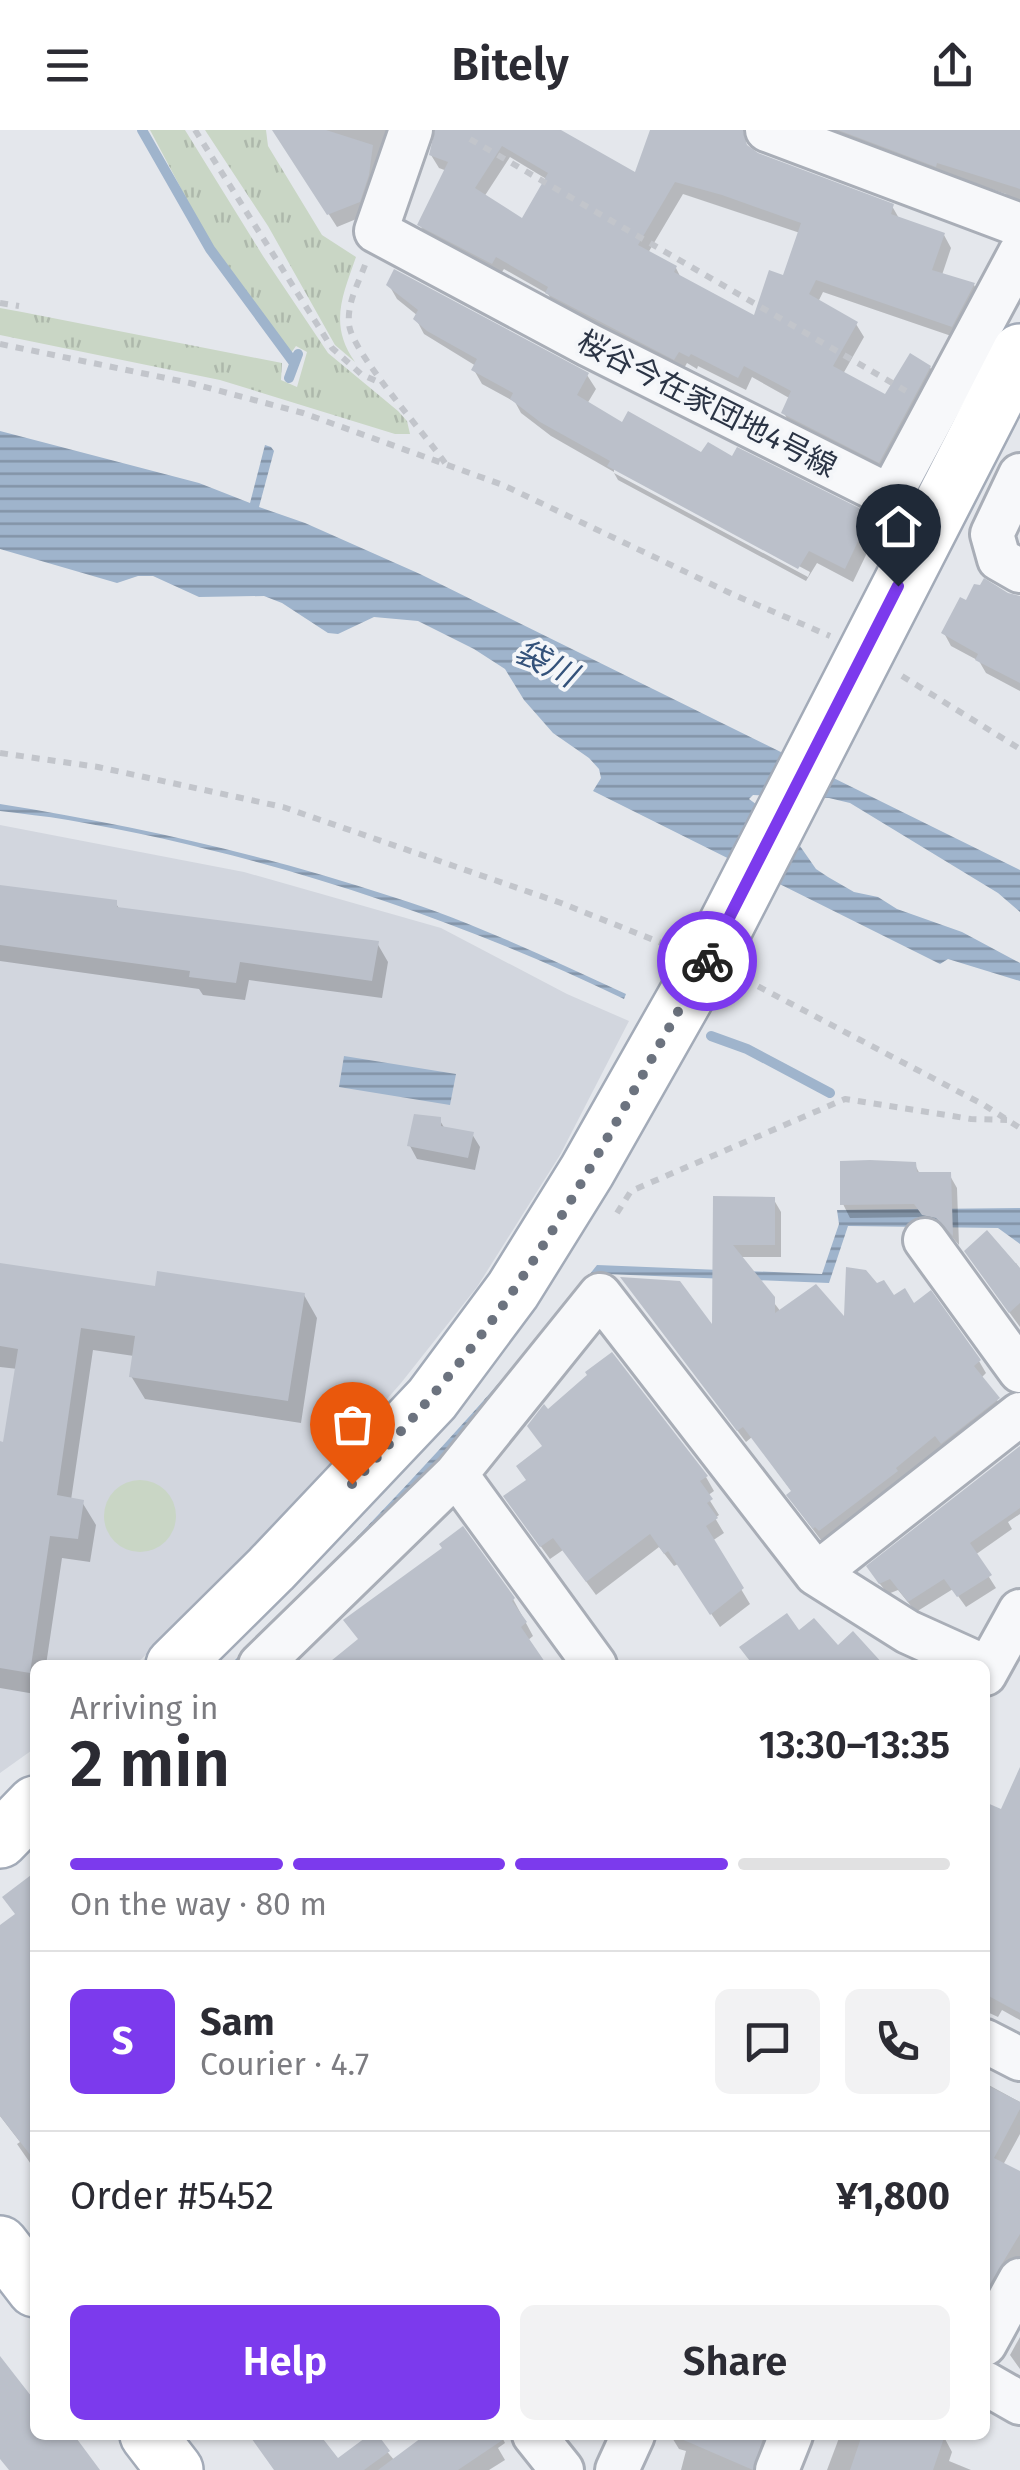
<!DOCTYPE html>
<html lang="en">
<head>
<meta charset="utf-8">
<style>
	body { margin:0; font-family:"Fira Sans","Noto Sans JP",sans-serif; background:#f2f2f3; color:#2b2b33; height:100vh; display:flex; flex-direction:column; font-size:38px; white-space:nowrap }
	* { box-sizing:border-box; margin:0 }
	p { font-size:32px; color:#7c7c81 }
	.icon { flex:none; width:55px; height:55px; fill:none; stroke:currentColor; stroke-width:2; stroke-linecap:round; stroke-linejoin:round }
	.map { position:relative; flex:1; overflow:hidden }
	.side { position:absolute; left:30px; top:1530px; width:960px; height:780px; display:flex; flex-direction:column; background:#fff; border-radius:15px; box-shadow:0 2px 8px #0004 }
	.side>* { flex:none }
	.pin { position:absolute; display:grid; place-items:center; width:85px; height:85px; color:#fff; margin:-102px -42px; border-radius:50% 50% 50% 0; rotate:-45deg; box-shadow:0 0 10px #0007 }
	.pin .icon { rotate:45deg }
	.courier { position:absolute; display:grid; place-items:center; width:100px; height:100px; margin:-50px; border:8px solid #7c3aed; border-radius:50%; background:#fff; color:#222; box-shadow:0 2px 12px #0007 }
	.head em { font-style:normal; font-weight:600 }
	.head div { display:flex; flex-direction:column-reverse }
	.head { display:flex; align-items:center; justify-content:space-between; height:170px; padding:0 40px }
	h1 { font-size:65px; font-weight:600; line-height:75px }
	.bar { display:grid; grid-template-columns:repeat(4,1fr); gap:15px 10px; align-content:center; height:120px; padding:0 40px }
	.bar i { height:12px; border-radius:8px; background:#e1e1e2 }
	.bar .selected { background:#7c3aed }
	.bar p { grid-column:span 4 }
	.line { display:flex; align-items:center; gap:25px; padding:0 40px; border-top:2px solid #e1e1e2 }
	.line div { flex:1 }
	.round { display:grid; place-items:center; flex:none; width:105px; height:105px; border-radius:15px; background:#f2f2f3 }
	.primary-button { display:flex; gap:20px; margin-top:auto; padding:20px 40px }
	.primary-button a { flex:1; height:115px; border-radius:15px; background:#7c3aed; color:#fff; font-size:40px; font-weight:600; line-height:115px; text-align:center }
	.primary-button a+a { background:#f2f2f3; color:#2b2b33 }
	header { display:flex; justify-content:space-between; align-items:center; height:130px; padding:0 40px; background:#fff; font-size:45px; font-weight:600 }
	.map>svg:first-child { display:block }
	.built { fill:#d2d6de }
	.grass { fill:url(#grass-tufts) }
	.green { fill:#c9d6c5 }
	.water { fill:url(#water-rules) }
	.shadow { fill:#0003; fill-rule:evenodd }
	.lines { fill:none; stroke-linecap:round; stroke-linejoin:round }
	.stream { stroke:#9fb4cc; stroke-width:10 }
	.building { fill:#bbc0ca; fill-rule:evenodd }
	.minor-casing { stroke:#a9aeb7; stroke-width:48 }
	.major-casing { stroke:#a3abb8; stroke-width:60 }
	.path { stroke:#c2c5cb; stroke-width:6; stroke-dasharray:8 8; stroke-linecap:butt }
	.minor { stroke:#f7f8fa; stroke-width:42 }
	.major { stroke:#fff; stroke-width:55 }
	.done { stroke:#6c737f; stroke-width:10; stroke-dasharray:0 18 }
	.route { stroke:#7c3aed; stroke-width:12 }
	.labels { text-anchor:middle; stroke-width:8; stroke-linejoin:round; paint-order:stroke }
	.street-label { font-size:30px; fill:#2b3445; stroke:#f4f6f9 }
	.water-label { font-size:32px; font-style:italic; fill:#34527a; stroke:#f4f6f9 }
</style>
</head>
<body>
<header><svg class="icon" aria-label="menu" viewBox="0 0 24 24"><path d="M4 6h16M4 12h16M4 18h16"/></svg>Bitely<svg class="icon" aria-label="share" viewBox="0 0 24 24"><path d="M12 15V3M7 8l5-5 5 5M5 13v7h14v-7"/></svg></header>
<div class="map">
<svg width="1020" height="2340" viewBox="0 0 1020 2340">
	<defs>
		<pattern id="grass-tufts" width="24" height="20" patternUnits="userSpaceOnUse" patternTransform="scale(2.5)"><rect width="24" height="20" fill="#c9d6c5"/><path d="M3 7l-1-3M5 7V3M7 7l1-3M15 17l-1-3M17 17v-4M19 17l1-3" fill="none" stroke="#adb8ab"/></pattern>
		<pattern id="water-rules" width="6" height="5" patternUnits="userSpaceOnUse" patternTransform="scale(2.5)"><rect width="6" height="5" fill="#9fb4cc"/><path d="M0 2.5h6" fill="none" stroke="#8293a7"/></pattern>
	</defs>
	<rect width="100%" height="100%" fill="#e4e7ec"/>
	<path class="built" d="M0,695l244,47 197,56 126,66 62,27 -69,134 -83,132 -76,96 -152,174 -114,108h-100v83l-35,25z"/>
	<path class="grass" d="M150,0h35l78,126 65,97 70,58 9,10 3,13h-15l-175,-54 -220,-45v-27l22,4 260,51 -1,17 16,7 10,-35 -11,-6 -5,7 -80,-108z
		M205,0h61l2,16 54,89 34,22c-14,40 -27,68 -1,105l-20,-17 -67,-119z"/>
	<path class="green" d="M104 1386a36 36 0 1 1 72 0a36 36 0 1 1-72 0Z"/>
	<path class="water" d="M0,301l199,52 51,20 15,-58 6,2 3,4 -15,56 46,16 115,51 600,296v42l-22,-19 -148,-90 -21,-5 -76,-3 -4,4 37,27 30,43 12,8 26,15 24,5 19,12 65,23 58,31v18l-72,-22 -8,5 -347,-173 8,-13 -2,-9 -10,-11 -36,-25 -29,-33 -19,-31 -31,-20 -56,-28 -44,-4 -36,17 -10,-1 -46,-30 -18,-7 -65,1 -46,-21h-15l-21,7 -117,-34z
		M0,674c133,21 265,51 393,93 80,25 157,62 233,97l-2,5c-174,-84 -365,-146 -556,-179 -23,-4 -45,-6 -68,-9z
		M344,926l112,18 -6,31 -111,-18z
		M1020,1078v36l-22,-16 -150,-2 -19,57 -223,-9 -182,208 -180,183h-14c128,-126 255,-258 367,-400l225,9 17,-50 -2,-14z"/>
	<path class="shadow" d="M275,0h124l-33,85 -29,12z
		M437,0h119l81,45 16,-45h32l207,76 8,14 44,15 7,13 -9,27 32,10 7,13 -21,41 -137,-47 -5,10 38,22 8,13 -21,37 43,24 44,-31 7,14 -50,93 -96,-48 -7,-13 7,-14 -39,-22 -6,13 -48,-24 -1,3 -10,-6 -5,9 -127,-66 -7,-12 -44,-25 -5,7 -71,-38 -8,-13 27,-54 -8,-3 -8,-13zM510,27l38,23 -25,41 -39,-24zM683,64l117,39 -16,45 -29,41 -73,-39 -6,-12 -28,-15z
		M814,0h206v78l-8,-4 -6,-10z
		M389,155l198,90 9,14 -9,15 36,21 79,30 31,5 135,58 9,14 -24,50 -36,-19 -11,18 -188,-101 -4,-7 194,104 2,-5 -196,-105v5l-63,-36 -30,-23 -6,-11 -33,-18 -8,-14 2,-4 -52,-32 -8,-15 2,-3 -21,-17z
		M1020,478v83l-34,-18 -7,-12 -28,-15 -7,-13z
		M0,763l115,9 5,8 257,33 11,19 -6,36 -133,-18 -4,20 -42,-5 -4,-6 -199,-28z
		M439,989l6,10 27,5 8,13 -5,23 -58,-11 -7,-13z
		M915,1035l5,9h29l8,14 2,57 -13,-15 -14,-2 -8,-11 -74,1 -7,-14z
		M716,1068l58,2 7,12v45h-42l42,55 66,10 46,-24 21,8 65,55 7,12 -5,5 24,33 -177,131 -4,-4 -3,2 -25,-33 -3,-14 -41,-56 -6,5 -122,-162 90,52z
		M1016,1133l4,6v58l-45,-62z
		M0,1136l157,23 147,6 13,23 -16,105 -156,-24 -14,-23 3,-20 -41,-6 -22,150 11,2 14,23 -6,37 -28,-4 -16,107h-11v29l-35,-6v-244h5l13,-75 -18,-2z
		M1020,1319v65l-12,8 4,7 -37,26 21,33 -30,19 -13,-18 -37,23 -18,-22 -10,4 -12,-15z
		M706,1347l8,14 -7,5 12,19 -4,3 9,15 -12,8 38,63 -30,23 -42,-63 -4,2 -15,-19 -63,48 -33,-45 -13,9 -35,-48z
		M513,1469l20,37 -6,5 17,24h-214z
		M1020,1643v247l-18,-10 -4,7 -13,-6v-191l17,-7z
		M35,1744v296l-18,-26 3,-2 -20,-26v-188l17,-12z
		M985,1953l35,19v32l-17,31 17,9v83l-35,60z
		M1020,2207v32l-10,-14z
		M250,2305h67l20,27 36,-27 22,26 34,-26h72l4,8 -7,5 7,12 -16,10h-214z
		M764,2305l7,12 -8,23h-82l5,-19 -7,-2 -8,-13z
		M831,2305h107l6,2 8,15 -3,9 22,9h-144l12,-32z"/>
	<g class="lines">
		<path class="stream" d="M142,0l68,119 84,114
			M289,248l9,-24
			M711,906l36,13 83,44"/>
	</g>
	<path class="building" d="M272,0h54l47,15 -4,30 -9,27 -33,13z
		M435,0h126l74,42 15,-42h93l4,15 11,8 136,51 -3,10 54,19 -13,37 43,13 -23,44 -136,-47 -7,14 49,28 -25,44 52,28 25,-41 21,13 -52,97 -98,-50 10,-22 -47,-25 -6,12 -47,-24 -2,3 -10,-5 -5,8 -129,-67 3,-6 -52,-30 -4,7 -75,-39 31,-63 -19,-7zM502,16l46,27 -26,45 -47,-30zM675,52l47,13 79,28 -18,52 -14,-5 -15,45 -80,-43 3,-6 -39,-21z
		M838,0h182v59l-83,-26 -1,4z
		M394,139l195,104 -12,22 45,27 6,-11 73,41 7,-10 24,14 5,-9 128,64 5,5 -25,53 -36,-18 -11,18 -191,-103 3,-5 -70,-39 -30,-23 3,-6 -42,-23 6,-11 -50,-28 -14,-12 5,-9 -32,-25z
		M984,448l24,15 12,3v87l-45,-23 3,-6 -37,-21 19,-36 6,3 8,-16 6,1z
		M0,755l117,15v7l262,34 -7,40 -132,-19 -4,21 -47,-6 1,-6 -190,-26z
		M414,984l27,3v9l33,6 -6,26 -61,-12z
		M870,1030l46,2 1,10h34l2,64 -17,-18 -14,-3 -8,-11 -74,1v-44z
		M713,1066l62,1v48h-42l42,52v16l41,-29 28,32 2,-49 20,3 11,13 7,-3 10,15 11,-7 9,15 17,-13 50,70 -7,6 26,32 -59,46 -6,-8 -39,32 2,3 -79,60 -4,-4 -2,2 -27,-34 5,-4 -48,-64 -6,4 -117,-154 60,4 32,43z
		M987,1100l33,38v35l-11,10 -45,-62z
		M0,1133l155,23 2,-15 148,22 -17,108 -159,-24 6,-41 -54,-8 -24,167 27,5 -6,39 -28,-3 -20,137 -30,-5v-227l3,1 15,-93 -18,-3z
		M612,1222l96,124 -8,5 13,18 -6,4 11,15 -12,8 38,62 -34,27 -42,-64 -4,3 -14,-20 -64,48 -33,-44 -13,9 -37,-51 23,-16 -10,-14 26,-20 -15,-20 17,-22 4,5 39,-34 -2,-3z
		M1020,1316v62l-50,35 22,32 -35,22 -13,-18 -36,23 -18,-23 -11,5 -13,-18z
		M463,1396l52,72 -3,3 15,21 -6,5 26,38h-221l32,-26 -15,-19 99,-72 -3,-4z
		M787,1483l12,17 15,-12 24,27 15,-14 31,34h-131l-14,-18z
		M1020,1637v246l-35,-19v-192l16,7z
		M35,1742v289l-35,-45v-191l15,-11 -13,-17z
		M985,1954l35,18v7l-26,49 26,13v63l-35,58z
		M0,2226l35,45v34h39l26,35h-91l-9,-11z
		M249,2305h71l18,23 31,-23h9l12,16 -26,19h-90z
		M425,2305h85l-52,35h-80z
		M672,2305h92l-11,35z
		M862,2305h83l-12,35h-83z"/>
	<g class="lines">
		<g class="minor-casing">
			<path id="minor" d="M411,0l-35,101 213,114 301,151 130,-243
				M767,0l253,95
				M1020,345l-28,59 7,25 21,12
				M925,1110l95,131
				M456,1344l144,-179 216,279
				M260,1535l196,-191 139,191
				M981,1535l-73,-33 -92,-58 204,-160
				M985,1544l35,-63
				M985,1911l35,18
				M985,2214l35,-64
				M985,2253l35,20
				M534,2305l28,35
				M617,2340l16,-35
				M777,2340l14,-35"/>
		</g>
		<g class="major-casing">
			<path id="major" d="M174,1535l97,-96 161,-170 81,-109 74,-119 135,-238 298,-581
				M0,1710l35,-36
				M0,2114l35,45
				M148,2305l27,35"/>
		</g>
		<path class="path" d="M195,0l137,218 29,26 24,11
			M470,9l436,252
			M365,135c-7,19 -18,38 -16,59 1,26 77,111 96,139
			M0,173l19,3
			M0,214l190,39 113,30 200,72 229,109 98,42
			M902,546l118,73
			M0,623l98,14 185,40 278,96 108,43
			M744,849l240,126 36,23
			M617,1083l14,-22 214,-92 126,20 36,1"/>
		<use href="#minor" class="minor"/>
		<use href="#major" class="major"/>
	</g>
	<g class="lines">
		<path class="done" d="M352,1354c58,-61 113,-123 161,-193 72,-105 130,-220 194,-330"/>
		<path class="route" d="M707,831l191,-375"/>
	</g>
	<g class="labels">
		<g class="street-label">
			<text transform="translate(707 274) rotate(27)" y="10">桜谷今在家団地4号線</text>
		</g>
		<g class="water-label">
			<text transform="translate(546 533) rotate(27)" y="11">袋川</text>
		</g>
	</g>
</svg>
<div class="pin" style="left:352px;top:1354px;background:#ea580c"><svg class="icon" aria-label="bag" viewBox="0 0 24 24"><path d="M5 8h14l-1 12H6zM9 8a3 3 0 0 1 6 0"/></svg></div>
<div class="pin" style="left:898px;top:456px;background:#1f2937"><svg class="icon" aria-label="home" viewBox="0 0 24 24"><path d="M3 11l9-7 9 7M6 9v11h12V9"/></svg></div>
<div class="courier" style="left:707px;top:831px"><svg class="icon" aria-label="bike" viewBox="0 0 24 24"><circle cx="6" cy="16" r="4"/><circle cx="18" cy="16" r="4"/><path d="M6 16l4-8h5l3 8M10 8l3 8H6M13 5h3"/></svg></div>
<section class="side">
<div class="head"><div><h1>2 min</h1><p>Arriving in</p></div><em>13:30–13:35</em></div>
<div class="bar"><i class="selected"></i><i class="selected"></i><i class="selected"></i><i></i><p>On the way · 80 m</p></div>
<div class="line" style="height:180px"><b class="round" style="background:#7c3aed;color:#fff">S</b><div><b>Sam</b><p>Courier · 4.7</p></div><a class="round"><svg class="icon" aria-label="chat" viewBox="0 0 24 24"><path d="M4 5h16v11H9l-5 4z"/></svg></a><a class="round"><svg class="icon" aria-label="phone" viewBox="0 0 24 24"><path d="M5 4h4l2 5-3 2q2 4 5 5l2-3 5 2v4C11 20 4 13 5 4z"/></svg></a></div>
<div class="line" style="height:130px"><div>Order #5452</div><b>¥1,800</b></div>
<div class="primary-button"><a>Help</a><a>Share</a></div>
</section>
</div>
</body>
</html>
